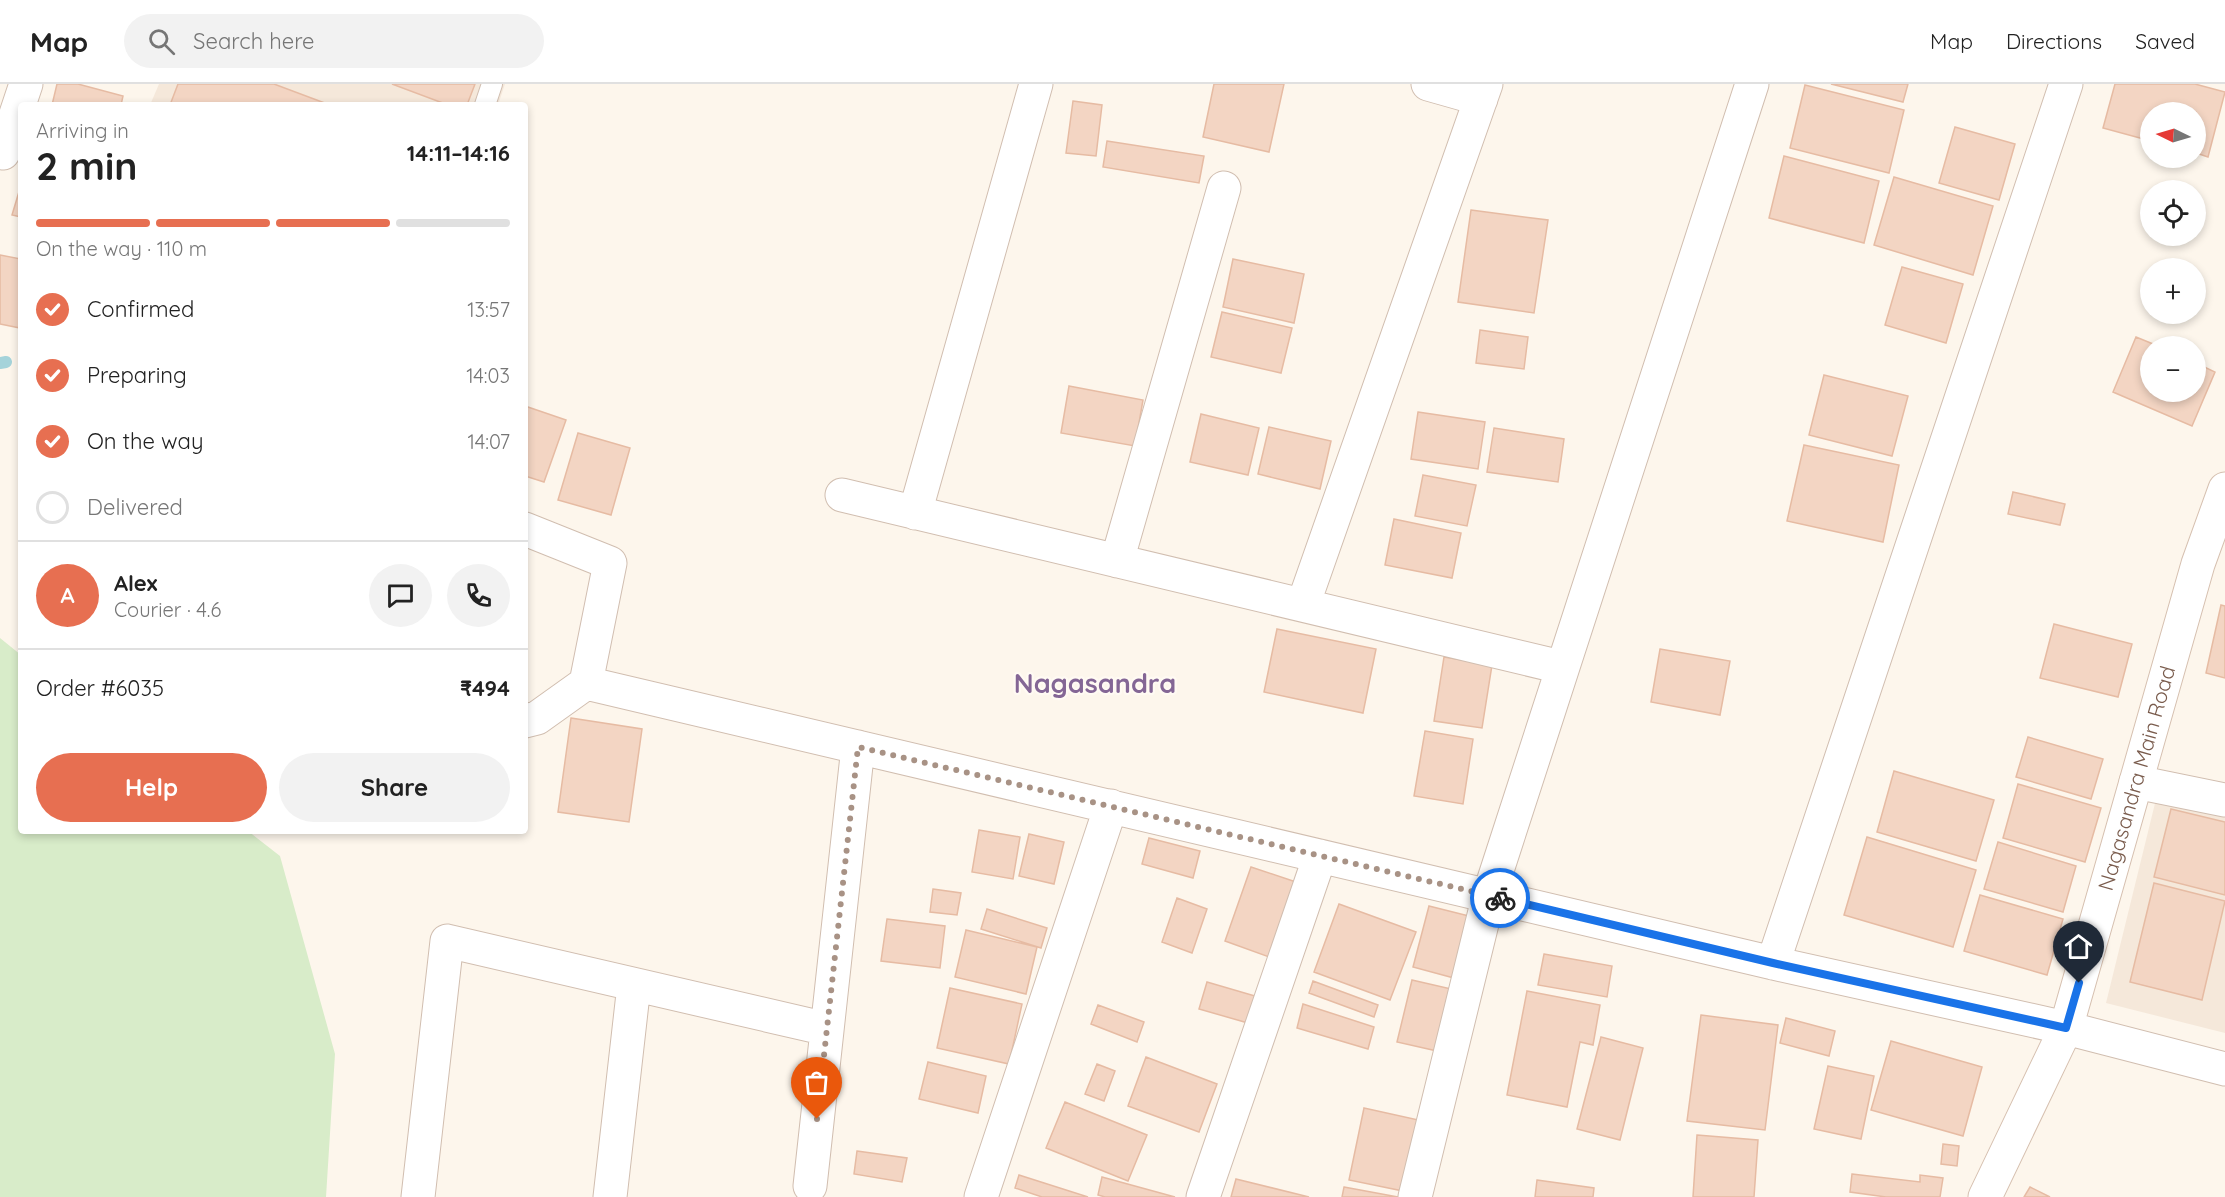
<!DOCTYPE html>
<html lang="en">
<head>
<meta charset="utf-8">
<style>
	body { margin:0; font-family:Quicksand,sans-serif; background:#f2f2f2; color:#222; height:100vh; display:flex; flex-direction:column; font-size:22px; white-space:nowrap }
	* { box-sizing:border-box; margin:0 }
	p { font-size:20px; color:#767676 }
	.icon { flex:none; width:33px; height:33px; fill:none; stroke:currentColor; stroke-width:2; stroke-linecap:round; stroke-linejoin:round }
	.map { position:relative; flex:1; overflow:hidden }
	.details { position:absolute; left:18px; top:18px; width:510px; height:732px; display:flex; flex-direction:column; background:#fff; border-radius:6px; box-shadow:0 3px 9px #0003 }
	.details>* { flex:none }
	.needle { width:39px; rotate:275deg }
	.tools { position:absolute; left:2140px; top:18px; display:grid; gap:12px }
	.tools a { display:grid; place-items:center; width:66px; height:66px; border-radius:50%; background:#fff; box-shadow:0 3px 9px #0003; font-size:30px }
	.pin { position:absolute; display:grid; place-items:center; width:51px; height:51px; color:#fff; margin:-62px -26px; border-radius:50% 50% 50% 0; rotate:-45deg; box-shadow:0 0 6px #0007 }
	.pin .icon { rotate:45deg }
	.courier { position:absolute; display:grid; place-items:center; width:60px; height:60px; margin:-30px; border:4px solid #1a73e8; border-radius:50%; background:#fff; color:#222; box-shadow:0 2px 8px #0007 }
	.headline em { font-style:normal; font-weight:700 }
	.headline div { display:flex; flex-direction:column-reverse }
	.headline { display:flex; align-items:center; justify-content:space-between; height:102px; padding:0 18px }
	h1 { font-size:39px; font-weight:700; line-height:45px }
	.bar { display:grid; grid-template-columns:repeat(4,1fr); gap:9px 6px; align-content:center; height:72px; padding:0 18px }
	.bar i { height:8px; border-radius:4px; background:#e0e0e0 }
	.bar .current { background:#e76f51 }
	.bar p { grid-column:span 4 }
	.line { display:flex; align-items:center; gap:15px; padding:0 18px; border-top:2px solid #e0e0e0 }
	.line div { flex:1 }
	.round { display:grid; place-items:center; flex:none; width:63px; height:63px; border-radius:32px; background:#f2f2f2 }
	ol { padding:0 18px; list-style:none }
	li { display:flex; align-items:center; gap:18px; height:66px }
	li p { margin-inline-start:auto }
	li .icon { padding:6px; border-radius:50%; background:#e76f51; color:#fff; stroke-width:4 }
	li:last-child { color:#767676 }
	li i { width:33px; height:33px; border:3px solid #e0e0e0; border-radius:50% }
	.primary-button { display:flex; gap:12px; margin-top:auto; padding:12px 18px }
	.primary-button a { flex:1; height:69px; border-radius:36px; background:#e76f51; color:#fff; font-size:24px; font-weight:700; line-height:69px; text-align:center }
	.primary-button a+a { background:#f2f2f2; color:#222 }
	header { display:flex; align-items:center; gap:36px; box-sizing:border-box; height:84px; padding:0 30px; background:#fff; border-bottom:2px solid #e0e0e0 }
	header strong { font-size:28px }
	nav { display:flex; gap:33px; margin-inline-start:auto; font-size:21px }
	.search { width:420px; height:54px; background:#f2f2f2; display:flex; align-items:center; gap:15px; box-sizing:border-box; padding:0 21px; border-radius:33px; color:#767676; font-size:22px }
	.map>svg:first-child { display:block }
	.residential { fill:#f5e8da }
	.green { fill:#d8ecc9 }
	.lines { fill:none; stroke-linecap:round; stroke-linejoin:round }
	.stream { stroke:#a5d3da; stroke-width:12 }
	.building { fill:#f3d5c3; stroke:#e6bba3; stroke-width:1.5 }
	.lane-casing { stroke:#d1beb0; stroke-width:22 }
	.street-casing { stroke:#d1beb0; stroke-width:35 }
	.secondary-casing { stroke:#d6c0b0; stroke-width:35 }
	.lane { stroke:#fff; stroke-width:20 }
	.street { stroke:#fff; stroke-width:33 }
	.secondary { stroke:#fff; stroke-width:33 }
	.done { stroke:#a89285; stroke-width:6; stroke-dasharray:0 10.8 }
	.route { stroke:#1a73e8; stroke-width:8 }
	.labels { text-anchor:middle; stroke-width:4.5; stroke-linejoin:round; paint-order:stroke }
	.street-label { font-size:21px; fill:#7a5c4d; stroke:#fffaf3 }
	.district-label { font-size:27px; font-weight:bold; fill:#846695; stroke:#fffaf3 }
</style>
</head>
<body>
<header>
<strong>Map</strong>
<div class="search"><svg class="icon" aria-label="search" viewBox="0 0 24 24"><circle cx="10" cy="10" r="6"/><path d="M15 15l6 6"/></svg>Search here</div>
<nav><a>Map</a><a>Directions</a><a>Saved</a></nav>
</header>
<div class="map">
<svg width="2225" height="1113" viewBox="0 0 2225 1113">
	<rect width="100%" height="100%" fill="#fdf6ec"/>
	<path class="residential" d="M159,0h346l-7,21h-348z
		M2159,703l66,16v230l-119,-30z"/>
	<path class="green" d="M0,554l21,17v176h227l32,25 55,198 -9,143h-326z"/>
	<g class="lines">
		<path class="stream" d="M0,279l6,-1"/>
	</g>
	<path class="building" d="M57,0h21l45,12 -2,9h-69z
		M178,0h96l56,21h-160z
		M392,0h83l-8,21h-19z
		M1214,0h70l-15,68 -66,-15z
		M1831,0h77l-5,18z
		M2115,0h80l30,8 -17,65 -12,-4v-41h-45v29l-48,-13z
		M1805,1l99,25 -15,63 -99,-25z
		M1073,17l29,4 -6,51 -30,-3z
		M1955,43l60,17 -16,56 -60,-17z
		M1107,57l97,15 -5,27 -96,-16z
		M1784,72l95,25 -15,62 -95,-25z
		M1894,93l99,29 -20,69 -99,-30z
		M21,101v32l-9,-2z
		M1471,126l77,10 -14,93 -76,-11z
		M0,171l21,4 -1,69 -20,-4z
		M1233,175l71,15 -10,49 -71,-16z
		M1902,183l61,17 -17,59 -61,-18z
		M1222,228l70,16 -11,45 -70,-16z
		M1480,246l48,7 -4,32 -48,-6z
		M2136,253l22,9h-7v46h45v-29l19,9 -23,54 -79,-34z
		M1824,291l84,21 -16,60 -83,-21z
		M1069,302l74,14 -8,46 -74,-13z
		M525,322l41,14 -22,62 -19,-6z
		M1418,328l67,10 -7,47 -67,-10z
		M1201,330l58,14 -11,47 -58,-13z
		M1269,343l62,14 -11,48 -62,-15z
		M1494,344l70,11 -6,43 -71,-10z
		M578,349l52,15 -19,67 -53,-15z
		M1804,361l95,20 -16,77 -96,-21z
		M1423,391l53,10 -9,41 -52,-10z
		M2013,408l52,12 -5,21 -52,-11z
		M1394,435l67,14 -9,45 -67,-13z
		M2221,521l4,1v72l-19,-5z
		M2054,540l78,20 -14,53 -78,-19z
		M1277,545l99,20 -13,64 -99,-21z
		M1660,565l70,12 -10,54 -69,-13z
		M1444,573l48,8 -10,63 -48,-7z
		M571,634l71,11 -13,93 -71,-10z
		M1425,647l48,8 -10,65 -49,-8z
		M2028,653l75,22 -12,40 -75,-22z
		M1894,687l100,29 -18,61 -99,-29z
		M2018,700l83,24 -16,54 -82,-24z
		M2171,725l54,13v73l-71,-18z
		M979,746l41,7 -7,42 -41,-7z
		M1029,750l35,8 -10,42 -35,-8z
		M1867,753l109,33 -23,77 -109,-32z
		M1149,754l51,13 -7,27 -51,-14z
		M1998,758l78,24 -13,46 -79,-23z
		M1251,783l48,16 -27,75 -47,-17z
		M2154,799l71,18 -23,99 -72,-18z
		M933,805l28,4 -4,22 -27,-3z
		M1980,811l83,24 -16,56 -83,-24z
		M1177,814l30,11 -15,44 -30,-11z
		M1339,820l77,28 -26,68 -76,-28z
		M1429,822l52,13 -16,62 -52,-14z
		M987,825l60,19 -6,20 -60,-19z
		M887,835l58,7 -5,42 -59,-7z
		M966,846l71,17 -11,47 -71,-17z
		M1544,870l68,12 -5,31 -69,-12z
		M1412,896l48,11 -14,62 -49,-11z
		M1313,897l65,24 -4,12 -65,-24z
		M1207,898l48,14 -7,27 -49,-14z
		M950,904l72,16 -13,60 -72,-16z
		M1527,907l73,14 -7,40 -13,-3 -13,65 -60,-12z
		M1303,920l71,23 -6,22 -71,-21z
		M1098,921l46,17 -7,20 -46,-18z
		M1701,931l77,10 -13,105 -78,-9z
		M1786,934l49,13 -6,25 -49,-13z
		M1601,953l42,11 -23,92 -43,-11z
		M1891,957l91,26 -19,69 -92,-26z
		M1146,973l71,27 -18,48 -71,-26z
		M928,978l58,14 -8,37 -59,-14z
		M1097,980l18,7 -11,30 -19,-7z
		M1828,982l46,10 -13,63 -47,-10z
		M1065,1018l82,33 -19,46 -82,-33z
		M1364,1024l59,13 -15,71 -59,-12z
		M1697,1051l61,5 -4,57h-61z
		M1943,1060l16,2 -2,20 -16,-2z
		M857,1067l50,7 -5,24 -48,-8z
		M1852,1090l68,8v-7l23,3 -3,19h-54l-36,-5z
		M1019,1091l69,22h-46l-27,-9z
		M1102,1093l73,20h-70l-7,-2z
		M1236,1095l73,18h-78z
		M1537,1096l57,8 -1,9h-58z
		M1344,1103l54,10h-56z
		M2030,1103l20,10h-26z"/>
	<g class="lines">
		<g class="lane-casing">
			<path id="lane" d="M485,21l7,-21"/>
		</g>
		<g class="street-casing">
			<path id="street" d="M1428,0l53,15
				M3,69l23,-69
				M842,411l719,172
				M915,429l121,-429
				M525,445l85,34 -24,120 -49,35 -12,3
				M1117,477l107,-373
				M1303,521l183,-521
				M586,599l1187,280 293,65 159,41
				M2136,698l89,18
				M1773,879l293,-879
				M810,1102l48,-439
				M418,1113l29,-256 380,88
				M610,1113l24,-212
				M981,1113l130,-391
				M1203,1113l117,-341
				M1415,1113l74,-302 263,-811"/>
		</g>
		<g class="secondary-casing">
			<g id="secondary">
				<path id="s1" d="M1985,1113l81,-169 132,-464 27,-75"/>
			</g>
		</g>
		<use href="#lane" class="lane"/>
		<use href="#street" class="street"/>
		<use href="#secondary" class="secondary"/>
	</g>
	<g class="lines">
		<path class="done" d="M817,1035l41,-372 642,151"/>
		<path class="route" d="M1500,814l273,65 293,65 13,-45"/>
	</g>
	<g class="labels">
		<g class="street-label">
			<text dy="7" stroke="none"><textPath href="#s1" startOffset="447">Nagasandra Main Road</textPath></text>
		</g>
		<g class="district-label">
			<text x="1095" y="609">Nagasandra</text>
		</g>
	</g>
</svg>
<div class="tools">
<a><svg class="needle" viewBox="-14 -14 28 28"><path d="M0-13l5 13h-10z" fill="#e53935"/><path d="M0 13l5-13h-10z" fill="#767676"/></svg></a>
<a><svg class="icon" aria-label="locate" viewBox="0 0 24 24"><circle cx="12" cy="12" r="6"/><path d="M12 2v4M12 18v4M2 12h4M18 12h4"/></svg></a>
<a>+</a>
<a>−</a>
</div>
<div class="pin" style="left:817px;top:1035px;background:#ea580c"><svg class="icon" aria-label="bag" viewBox="0 0 24 24"><path d="M5 8h14l-1 12H6zM9 8a3 3 0 0 1 6 0"/></svg></div>
<div class="pin" style="left:2079px;top:899px;background:#1f2937"><svg class="icon" aria-label="home" viewBox="0 0 24 24"><path d="M3 11l9-7 9 7M6 9v11h12V9"/></svg></div>
<div class="courier" style="left:1500px;top:814px"><svg class="icon" aria-label="bike" viewBox="0 0 24 24"><circle cx="6" cy="16" r="4"/><circle cx="18" cy="16" r="4"/><path d="M6 16l4-8h5l3 8M10 8l3 8H6M13 5h3"/></svg></div>
<section class="details">
<div class="headline"><div><h1>2 min</h1><p>Arriving in</p></div><em>14:11–14:16</em></div>
<div class="bar"><i class="current"></i><i class="current"></i><i class="current"></i><i></i><p>On the way · 110 m</p></div>
<ol>
<li><svg class="icon" aria-label="check" viewBox="0 0 24 24"><path d="M5 12l5 5 9-10"/></svg>Confirmed<p>13:57</p></li>
<li><svg class="icon" aria-label="check" viewBox="0 0 24 24"><path d="M5 12l5 5 9-10"/></svg>Preparing<p>14:03</p></li>
<li><svg class="icon" aria-label="check" viewBox="0 0 24 24"><path d="M5 12l5 5 9-10"/></svg>On the way<p>14:07</p></li>
<li><i></i>Delivered</li>
</ol>
<div class="line" style="height:108px"><b class="round" style="background:#e76f51;color:#fff">A</b><div><b>Alex</b><p>Courier · 4.6</p></div><a class="round"><svg class="icon" aria-label="chat" viewBox="0 0 24 24"><path d="M4 5h16v11H9l-5 4z"/></svg></a><a class="round"><svg class="icon" aria-label="phone" viewBox="0 0 24 24"><path d="M5 4h4l2 5-3 2q2 4 5 5l2-3 5 2v4C11 20 4 13 5 4z"/></svg></a></div>
<div class="line" style="height:78px"><div>Order #6035</div><b>₹494</b></div>
<div class="primary-button"><a>Help</a><a>Share</a></div>
</section>
</div>
</body>
</html>
